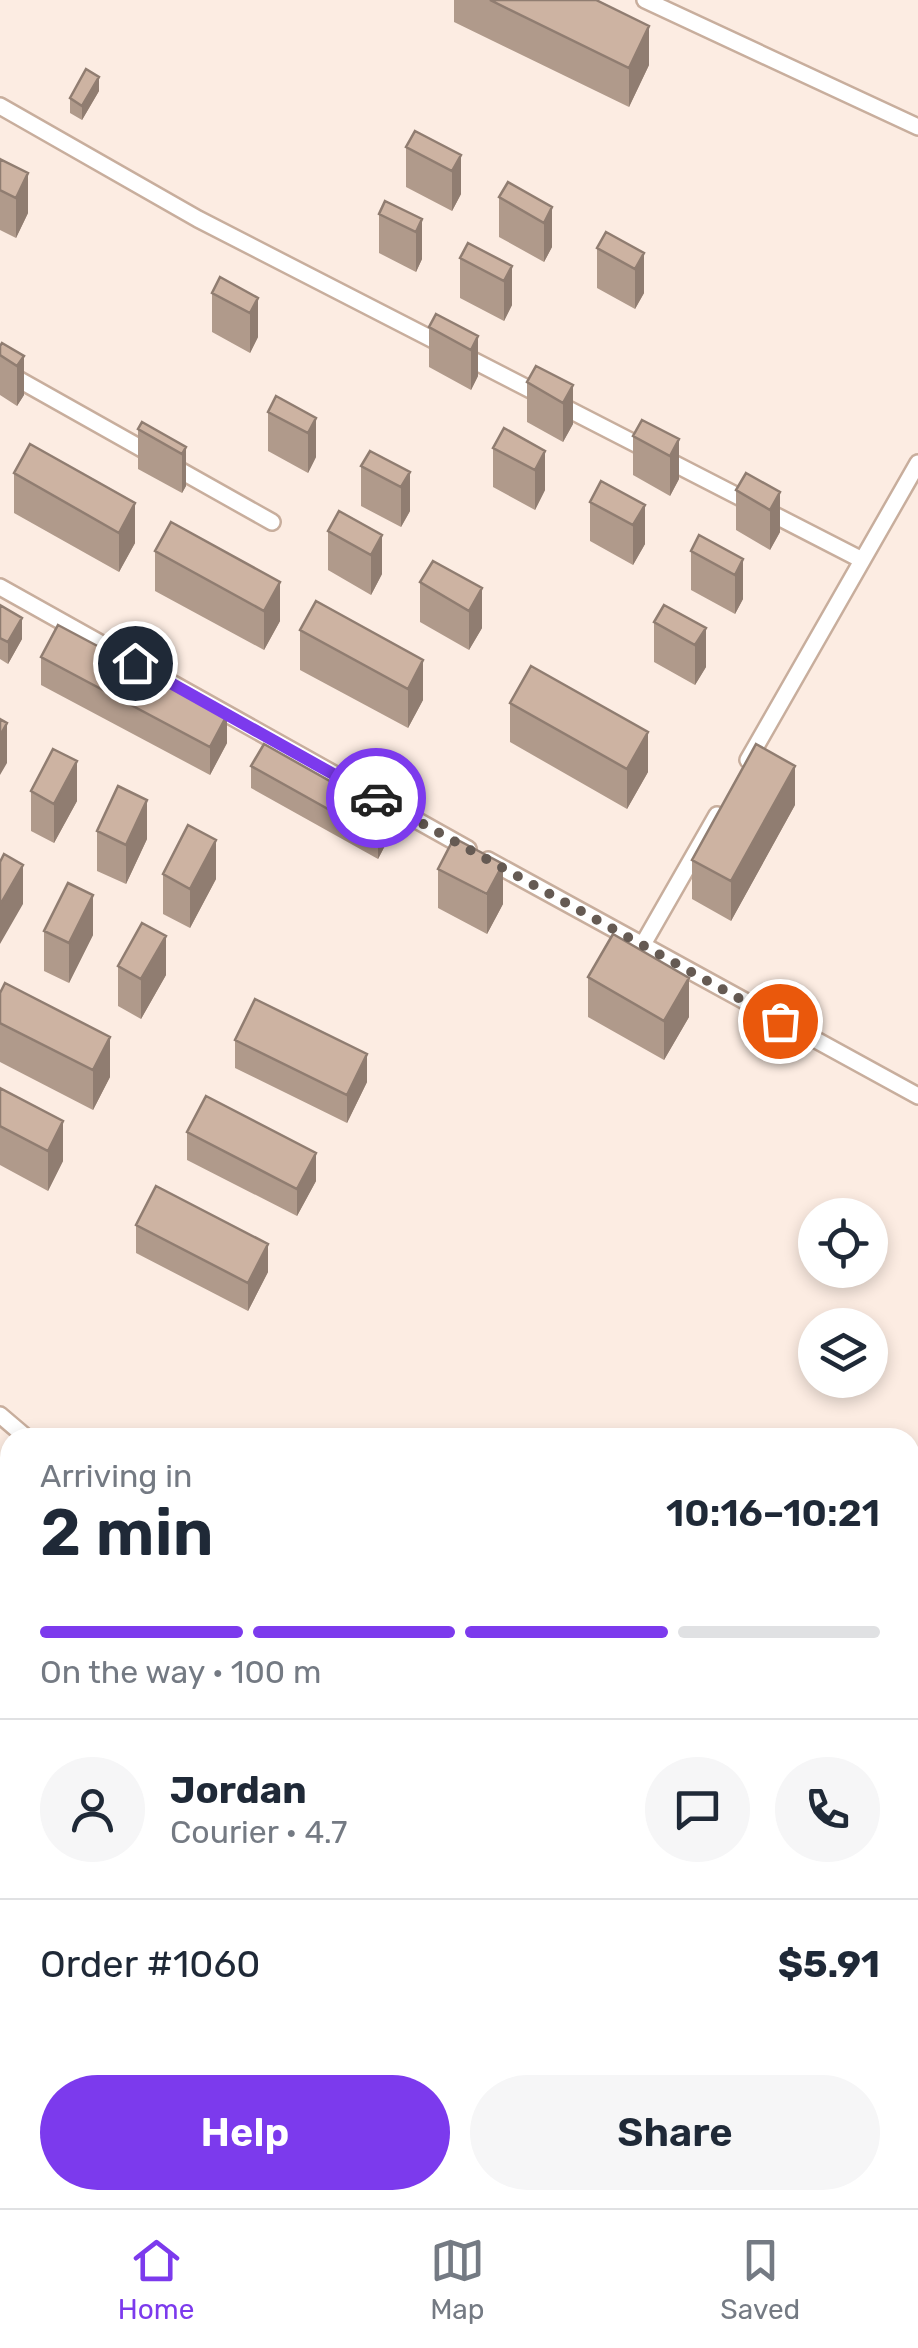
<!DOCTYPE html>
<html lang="en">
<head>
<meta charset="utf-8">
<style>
	body { margin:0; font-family:Rubik,sans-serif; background:#f6f6f7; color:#1f2937; height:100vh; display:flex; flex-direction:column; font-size:38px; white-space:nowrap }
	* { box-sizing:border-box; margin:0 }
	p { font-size:32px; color:#747a83 }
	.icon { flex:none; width:55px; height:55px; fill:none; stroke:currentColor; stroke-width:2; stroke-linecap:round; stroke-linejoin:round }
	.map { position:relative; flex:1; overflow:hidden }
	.drawer { position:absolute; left:0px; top:1428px; width:920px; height:782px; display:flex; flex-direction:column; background:#fff; border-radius:30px 30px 0 0; box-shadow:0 5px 15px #0003 }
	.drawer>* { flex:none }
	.buttons { position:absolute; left:798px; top:1198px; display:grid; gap:20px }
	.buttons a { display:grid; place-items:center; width:90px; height:90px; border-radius:50%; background:#fff; box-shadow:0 5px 15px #0003; font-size:50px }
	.pin { position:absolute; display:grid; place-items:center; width:85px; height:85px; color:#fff; margin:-42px; border:5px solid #fff; border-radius:50%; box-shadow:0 2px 10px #0007 }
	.courier { position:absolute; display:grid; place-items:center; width:100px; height:100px; margin:-50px; border:8px solid #7c3aed; border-radius:50%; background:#fff; color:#222; box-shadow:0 2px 12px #0007 }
	.head em { font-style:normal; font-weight:600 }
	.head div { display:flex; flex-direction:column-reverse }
	.head { display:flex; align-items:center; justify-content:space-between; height:170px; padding:0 40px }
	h1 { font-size:65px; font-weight:600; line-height:75px }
	.bar { display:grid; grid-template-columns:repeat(4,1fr); gap:15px 10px; align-content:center; height:120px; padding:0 40px }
	.bar i { height:12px; border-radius:8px; background:#e0e1e3 }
	.bar .on { background:#7c3aed }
	.bar p { grid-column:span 4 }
	.line { display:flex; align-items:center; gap:25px; padding:0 40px; border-top:2px solid #e0e1e3 }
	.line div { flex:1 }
	.round { display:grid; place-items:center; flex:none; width:105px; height:105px; border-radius:52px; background:#f6f6f7 }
	.cta { display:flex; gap:20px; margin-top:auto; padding:20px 40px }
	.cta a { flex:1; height:115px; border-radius:60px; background:#7c3aed; color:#fff; font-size:40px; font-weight:600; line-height:115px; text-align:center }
	.cta a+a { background:#f6f6f7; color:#1f2937 }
	.dock { display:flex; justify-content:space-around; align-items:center; height:140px; border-top:2px solid #e0e1e3; background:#fff; font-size:28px; color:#747a83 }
	.dock a { display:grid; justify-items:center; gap:5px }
	.dock .on { color:#7c3aed }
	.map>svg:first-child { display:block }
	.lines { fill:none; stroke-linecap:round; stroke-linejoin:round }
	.street-casing { stroke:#c8ae9d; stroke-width:20 }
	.street { stroke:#fff; stroke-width:15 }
	.wall { fill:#b09a8b }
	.shaded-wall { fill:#907d71 }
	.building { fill:#cdb3a2; stroke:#907d71; stroke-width:2.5 }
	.done { stroke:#655a53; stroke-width:10; stroke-dasharray:0 18 }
	.route { stroke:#7c3aed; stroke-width:12 }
</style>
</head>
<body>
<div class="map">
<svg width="918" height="2208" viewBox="0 0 918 2208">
	<rect width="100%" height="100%" fill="#fcece2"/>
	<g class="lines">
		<g class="street-casing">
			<path id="street" d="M645,0l273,127
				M0,106l198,113 664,341
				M0,369l272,153
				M0,587l468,262
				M748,760l170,-297
				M488,860l430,236
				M642,946l75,-131
				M0,1415l27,23
				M0,1566l10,6
				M0,1850l10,6 -10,16
				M910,2129l8,1
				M637,2200l15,8
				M94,2208l5,-8
				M399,2208l4,-8"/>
		</g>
		<use href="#street" class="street"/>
	</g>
	<path class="wall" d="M454,0h142l53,65 -20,42 -175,-85z
		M99,91l-17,29 -12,-7v-15z
		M406,147l55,8v39l-9,17 -46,-24z
		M0,159l28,54 -12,25 -16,-8z
		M499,197l53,10v40l-8,15 -45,-25z
		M379,214l43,5v40l-6,13 -37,-19z
		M597,248l47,5v40l-9,16 -38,-21z
		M460,258l52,8v39l-8,16 -44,-23z
		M212,293l46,5v39l-8,16 -38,-21z
		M429,327l49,9v40l-7,14 -42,-23z
		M0,346l24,10v39l-7,11 -17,-11z
		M527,382l46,3v39l-10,18 -36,-20z
		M268,412l48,6v39l-8,16 -40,-22z
		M138,429l48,18v39l-4,7 -44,-24z
		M633,436l46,3v40l-9,17 -37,-21z
		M493,448l52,3v39l-10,20 -42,-23z
		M361,466l49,6v39l-9,16 -40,-21z
		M14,473l121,70 -16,29 -105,-59z
		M736,490l44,2v40l-10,18 -34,-20z
		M590,502l55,3v39l-12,21 -43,-24z
		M171,522l109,99 -16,29 -109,-59v-40z
		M328,531l54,4v39l-11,21 -43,-25z
		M691,551l52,8v40l-8,15 -44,-24z
		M433,561l49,67 -13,22 -49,-28v-40z
		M0,605l22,34 -14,25 -8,-5z
		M654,622l52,6v39l-11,18 -41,-23z
		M300,630l123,30v40l-15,28 -108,-58z
		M41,657l186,86 -17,32 -169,-90z
		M510,703l138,69 -21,37 -117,-67z
		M251,766l139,70 -12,23 -127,-71z
		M31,791l46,10 -23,42 -23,-12z
		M795,805l-64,116 -39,-22v-39z
		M97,831l50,8 -21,45 -29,-13z
		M438,869l65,35 -16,30 -49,-26z
		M163,874l53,5 -26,49 -27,-14z
		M44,931l49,4 -24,48 -25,-12z
		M118,966l48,9 -25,44 -23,-13z
		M588,977l101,40 -25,43 -76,-43z
		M0,993l110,84 -17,33 -93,-48z
		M235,1040l132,42 -20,41 -112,-55z
		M0,1088l63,73 -15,30 -48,-26z
		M187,1132l129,49 -19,35 -110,-56z
		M136,1225l132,47 -20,39 -112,-58z
		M10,1683v51l-7,-3 -3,5v-51l6,4z
		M10,1893v111l-2,-1 -8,13z
		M495,2200h110l14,7 17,1h-141z
		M672,2200h126l-4,8h-106z"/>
	<path class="shaded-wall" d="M649,26v39l-20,42v-39z
		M99,77v14l-17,29v-14z
		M461,155v39l-9,17v-40z
		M28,173v40l-12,25v-40z
		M552,207v40l-8,15v-39z
		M422,219v40l-6,13v-40z
		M644,253v40l-9,16v-40z
		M512,266v39l-8,16v-40z
		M258,298v39l-8,16v-40z
		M478,336v40l-7,14v-40z
		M24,356v39l-7,11v-40z
		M573,385v39l-10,18v-39z
		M316,418v39l-8,16v-40z
		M679,439v40l-9,17v-40z
		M186,447v39l-4,7v-39z
		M545,451v39l-10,20v-40z
		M410,472v39l-9,16v-40z
		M780,492v40l-10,18v-40z
		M135,503v40l-16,29v-39z
		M645,505v39l-12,21v-40z
		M382,535v39l-11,21v-40z
		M743,559v40l-8,15v-39z
		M280,582v39l-16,29v-39z
		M482,588v40l-13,22v-39z
		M22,618v21l-14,25v-22z
		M706,628v39l-11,18v-40z
		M423,660v40l-15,28v-39z
		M227,715v28l-17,32v-28z
		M7,723v40l-7,12v-39z
		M648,732v40l-21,37v-40z
		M77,761v40l-23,42v-39z
		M795,766v39l-64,116v-40z
		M147,800v39l-21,45v-39z
		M390,815v21l-12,23v-22z
		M216,840v39l-26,49v-39z
		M503,864v40l-16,30v-40z
		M23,865v39l-23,40v-39z
		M93,895v40l-24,48v-40z
		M166,936v39l-25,44v-40z
		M689,978v39l-25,43v-39z
		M110,1037v40l-17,33v-40z
		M367,1054v28l-20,41v-28z
		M63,1121v40l-15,30v-40z
		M316,1153v28l-19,35v-27z
		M268,1244v28l-20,39v-28z
		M10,1625v17l-10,18v-18z
		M3,1714v17l-3,5v-18z
		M10,1804v17l-10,16v-17z
		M8,1984v19l-8,13v-19z
		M253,2200h6l-1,8h-10z
		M788,2200h10l-4,8h-10z"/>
	<path class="building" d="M490,0h106l53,26 -20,42z
		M86,69l13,8 -17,29 -12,-8z
		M415,131l46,24 -9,16 -46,-24z
		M0,159l28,14 -12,25 -16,-8z
		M508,182l44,25 -8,16 -45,-26z
		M385,201l37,18 -6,13 -37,-18z
		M606,232l38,21 -9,16 -38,-21z
		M468,243l44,23 -8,15 -44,-23z
		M220,277l38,21 -8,15 -38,-20z
		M436,314l42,22 -7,14 -42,-23z
		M2,343l22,13 -7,10 -17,-11v-9z
		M536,366l37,19 -10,18 -36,-21z
		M276,396l40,22 -8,15 -40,-21z
		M642,420l37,19 -9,17 -37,-20z
		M142,422l44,25 -4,7 -44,-25z
		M504,428l41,23 -10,19 -42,-22z
		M30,444l105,59 -16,30 -105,-60z
		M370,451l40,21 -9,15 -40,-21z
		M746,473l34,19 -10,18 -34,-20z
		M601,481l44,24 -12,20 -43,-23z
		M339,511l43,24 -11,20 -43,-24z
		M171,522l109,60 -16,29 -109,-60z
		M699,535l44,24 -8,16 -44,-24z
		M433,561l49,27 -13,23 -49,-29z
		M316,601l107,59 -15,29 -108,-59z
		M0,605l22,13 -14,24 -8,-4z
		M664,605l42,23 -11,17 -41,-23z
		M58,625l169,90 -17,32 -169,-90z
		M531,666l117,66 -21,37 -117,-66z
		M0,719l7,4 -7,13z
		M264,744l126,71 -12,22 -127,-71z
		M756,744l39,22 -64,115 -39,-21z
		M53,749l24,12 -23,43 -23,-13z
		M118,786l29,14 -21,45 -29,-14z
		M188,825l28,15 -26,49 -27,-15z
		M454,838l49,26 -16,30 -49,-25z
		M4,854l19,11 -23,40v-43z
		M68,883l25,12 -24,48 -25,-12z
		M142,923l24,13 -25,43 -23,-13z
		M613,934l76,44 -25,43 -76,-44z
		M5,983l105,54 -17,33 -93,-47v-30z
		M255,999l112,55 -20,41 -112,-55z
		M0,1088l63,33 -15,30 -48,-25z
		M206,1096l110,57 -19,36 -110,-57z
		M156,1186l112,58 -20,39 -112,-58z
		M6,1603l4,3v19l-10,17v-29z
		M10,1683v34l-7,-3 -3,4v-33l6,4z
		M0,1757l10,6v41l-10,16z
		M10,1893v92l-2,-1 -8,13v-86z
		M918,2180v28h-15l5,-8h2v-5z
		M123,2200h43l14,8h-62z
		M236,2200h17l-5,8h-17z
		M345,2200h11l14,8h-29z
		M510,2200h95l14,7 3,-7h2l12,6 -1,2h-110z
		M710,2200h78l-4,8h-58z"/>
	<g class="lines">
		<path class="done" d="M376,798l404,223"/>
		<path class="route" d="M135,663l241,135"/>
	</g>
</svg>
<div class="buttons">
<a><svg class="icon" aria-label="locate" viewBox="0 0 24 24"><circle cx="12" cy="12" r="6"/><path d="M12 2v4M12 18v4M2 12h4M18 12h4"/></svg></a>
<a><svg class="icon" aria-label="layers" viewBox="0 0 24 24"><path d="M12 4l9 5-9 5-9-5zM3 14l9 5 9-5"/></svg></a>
</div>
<div class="pin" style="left:780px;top:1021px;background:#ea580c"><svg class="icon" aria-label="bag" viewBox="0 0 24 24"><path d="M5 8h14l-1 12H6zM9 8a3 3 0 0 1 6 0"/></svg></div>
<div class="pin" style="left:135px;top:663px;background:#1f2937"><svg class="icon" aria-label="home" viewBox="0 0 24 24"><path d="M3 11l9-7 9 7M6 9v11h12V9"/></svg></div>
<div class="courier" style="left:376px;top:798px"><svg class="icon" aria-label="car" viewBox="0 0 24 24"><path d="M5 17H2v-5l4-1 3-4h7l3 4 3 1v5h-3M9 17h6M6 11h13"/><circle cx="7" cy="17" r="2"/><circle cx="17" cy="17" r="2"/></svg></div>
<section class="drawer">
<div class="head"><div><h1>2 min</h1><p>Arriving in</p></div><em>10:16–10:21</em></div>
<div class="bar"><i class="on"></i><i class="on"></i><i class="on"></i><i></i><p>On the way · 100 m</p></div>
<div class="line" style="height:180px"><a class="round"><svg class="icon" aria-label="person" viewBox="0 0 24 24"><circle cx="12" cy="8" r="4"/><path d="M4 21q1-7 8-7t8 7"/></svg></a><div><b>Jordan</b><p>Courier · 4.7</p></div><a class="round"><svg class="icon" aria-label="chat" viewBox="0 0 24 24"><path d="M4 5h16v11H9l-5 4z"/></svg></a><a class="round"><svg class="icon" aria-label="phone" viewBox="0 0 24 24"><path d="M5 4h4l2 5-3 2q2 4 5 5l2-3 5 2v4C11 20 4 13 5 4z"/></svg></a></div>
<div class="line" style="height:130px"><div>Order #1060</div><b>$5.91</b></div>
<div class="cta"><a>Help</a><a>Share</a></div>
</section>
</div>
<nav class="dock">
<a class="on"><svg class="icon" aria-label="home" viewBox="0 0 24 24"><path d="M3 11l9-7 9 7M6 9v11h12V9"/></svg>Home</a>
<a><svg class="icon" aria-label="map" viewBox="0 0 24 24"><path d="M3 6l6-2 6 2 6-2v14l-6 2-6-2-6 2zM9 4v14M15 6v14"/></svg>Map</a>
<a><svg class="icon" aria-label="saved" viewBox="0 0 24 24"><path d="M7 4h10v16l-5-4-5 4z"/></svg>Saved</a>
</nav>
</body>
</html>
